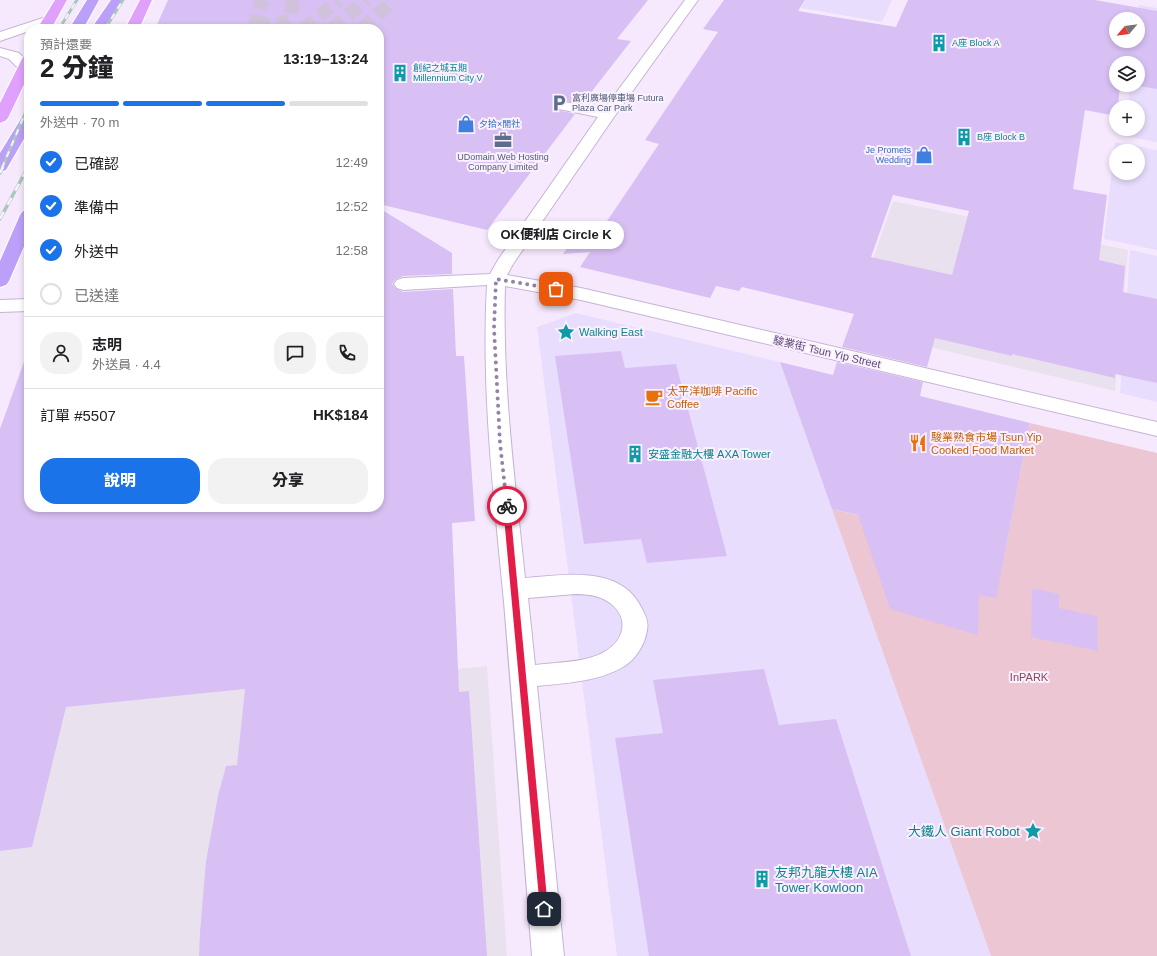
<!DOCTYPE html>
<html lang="zh-TW">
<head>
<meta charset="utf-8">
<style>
	body { margin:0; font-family:Arial,"Noto Sans TC",sans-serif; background:#f2f2f2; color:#202124; height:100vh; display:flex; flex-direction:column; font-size:15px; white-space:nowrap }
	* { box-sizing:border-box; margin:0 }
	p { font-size:13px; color:#757577 }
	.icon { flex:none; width:22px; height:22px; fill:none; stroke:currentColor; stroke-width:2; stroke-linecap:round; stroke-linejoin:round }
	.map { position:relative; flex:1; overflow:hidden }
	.details { position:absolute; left:24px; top:24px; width:360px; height:488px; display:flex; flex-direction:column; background:#fff; border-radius:16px; box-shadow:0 2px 6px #0003 }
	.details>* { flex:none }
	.needle { width:26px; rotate:241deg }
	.buttons { position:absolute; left:1109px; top:12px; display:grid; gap:8px }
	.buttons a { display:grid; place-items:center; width:36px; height:36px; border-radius:50%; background:#fff; box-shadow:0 2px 6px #0003; font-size:20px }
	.pin { position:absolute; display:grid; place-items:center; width:34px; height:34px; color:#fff; margin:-17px; border-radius:8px; box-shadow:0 2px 6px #0006 }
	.courier { position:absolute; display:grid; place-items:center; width:40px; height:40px; margin:-20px; border:3px solid #e11d48; border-radius:50%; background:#fff; color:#222; box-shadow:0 1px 5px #0007 }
	.bubble { position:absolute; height:28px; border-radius:14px; background:#fff; box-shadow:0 2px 6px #0003; font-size:13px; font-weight:800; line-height:28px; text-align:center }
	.head em { font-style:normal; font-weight:800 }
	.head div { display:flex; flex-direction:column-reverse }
	.head { display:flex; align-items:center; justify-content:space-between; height:68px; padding:0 16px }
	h1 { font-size:26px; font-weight:800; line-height:30px }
	.bar { display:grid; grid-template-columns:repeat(4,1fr); gap:6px 4px; align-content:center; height:48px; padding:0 16px }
	.bar i { height:5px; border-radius:3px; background:#e0e0e0 }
	.bar .active { background:#1a73e8 }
	.bar p { grid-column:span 4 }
	.line { display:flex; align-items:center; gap:10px; padding:0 16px; border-top:1px solid #e0e0e0 }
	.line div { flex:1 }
	.round { display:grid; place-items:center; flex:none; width:42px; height:42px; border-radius:16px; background:#f2f2f2 }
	ol { padding:0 16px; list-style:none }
	li { display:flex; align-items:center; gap:12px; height:44px }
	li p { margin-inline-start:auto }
	li .icon { padding:4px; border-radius:50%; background:#1a73e8; color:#fff; stroke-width:4 }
	li:last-child { color:#757577 }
	li i { width:22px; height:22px; border:2px solid #e0e0e0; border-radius:50% }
	.primary-button { display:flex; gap:8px; margin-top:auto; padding:8px 16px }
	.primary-button a { flex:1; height:46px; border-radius:16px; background:#1a73e8; color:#fff; font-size:16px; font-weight:800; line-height:46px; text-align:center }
	.primary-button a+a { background:#f2f2f2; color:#202124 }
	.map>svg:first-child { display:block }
	.commercial { fill:#e9ddfd; fill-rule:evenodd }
	.industrial { fill:#e9e2ee }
	.green { fill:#ecc6d3 }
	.building { fill:#d8c0f4; fill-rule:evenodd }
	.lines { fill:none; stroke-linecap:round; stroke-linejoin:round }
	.minor-tunnel { stroke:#d1c2dc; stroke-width:14; stroke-dasharray:14 7; stroke-linecap:butt }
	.minor-casing { stroke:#c4b4d5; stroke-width:2 }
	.major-casing { stroke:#fff; stroke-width:2 }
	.highway-casing { stroke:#fff; stroke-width:2 }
	.minor { fill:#fff; fill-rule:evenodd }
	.major { fill:#e0a1fd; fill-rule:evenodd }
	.highway { fill:#bc9ff9; fill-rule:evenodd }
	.rail-far1-casing { stroke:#a6c9bb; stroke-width:3 }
	.rail-casing { stroke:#a6c9bb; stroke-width:3.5 }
	.rail-far1 { stroke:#faf0ff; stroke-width:2; stroke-dasharray:6; stroke-linecap:butt }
	.rail { stroke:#faf0ff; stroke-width:2.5; stroke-dasharray:8; stroke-linecap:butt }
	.route { fill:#e11d48 }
	.done { stroke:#9482a7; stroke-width:4; stroke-dasharray:0 7.2 }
	.labels { text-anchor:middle; stroke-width:4; stroke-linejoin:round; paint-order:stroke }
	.far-culture-label { font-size:9px; fill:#0d838f; stroke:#faf0ff; text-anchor:start }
	.far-service-label { font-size:9px; fill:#4e5e75; stroke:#faf0ff; text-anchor:start }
	.far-shop-label { font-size:9px; fill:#366cbe; stroke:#faf0ff; text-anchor:start }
	.culture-label { font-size:11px; fill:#0d838f; stroke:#faf0ff; text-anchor:start }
	.street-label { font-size:11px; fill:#5f4b79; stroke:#faf0ff }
	.food-label { font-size:11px; fill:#c56008; stroke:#faf0ff; text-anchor:start }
	.park-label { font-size:11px; fill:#8c4857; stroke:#faf0ff }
	.near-culture-label { font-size:13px; fill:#0d838f; stroke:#faf0ff; text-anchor:end }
</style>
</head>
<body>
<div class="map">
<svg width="1157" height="956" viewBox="0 0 1157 956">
	<rect width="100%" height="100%" fill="#f7e9fd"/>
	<path class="commercial" d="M806,0h86l-10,22 -81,-14z
		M1139,5l18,3v134l-32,-6 1,-7h12v-22h-10l2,-22h8z
		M1115,142l42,8v100l-53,-11zM1116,151h22v22h-22z
		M1130,250l27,6v146l-37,-9z
		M576,313l204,49 211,594h-374l-80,-629z"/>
	<path class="industrial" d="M893,201l235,49 -13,141 -266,-63z
		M0,571l271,116 216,-21 20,290h-507z"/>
	<path class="green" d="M1030,423l127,30v503h-166l-159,-447 173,42z"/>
	<path class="building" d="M168,0h480l-31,39 14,2 -49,63 -18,-3 -6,1 -2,3 2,5 17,4 -88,116 -108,-26v-175h-224z
		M724,0h81l-7,11 98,16 12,-27h187l62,11v78l-25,-4h6v-22h-22v22h4l-2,22h-2v9l-31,-6 -12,79 34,6 -8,65 26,6 -2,26 34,7v84l-42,-9v4l-103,-24v2l-77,-18 -8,29 -85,-20 12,-33 -112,-27 -3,4 -23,-5 -6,12 -130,-31 10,-15 -27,2 22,-31 18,4 56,-83 -14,-4 73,-108 -15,-3zM1116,19h22v22h-22zM893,195l76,16 -17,64 -81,-18z
		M379,208l73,45v21l-49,2 -7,3 -4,5 5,5 6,3 50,-3 3,67h8l11,165 -23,2 7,169 10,-1 18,265h-288l1,-24 6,-71 12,-65 8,-30 11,-1 8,-76 -179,18 -34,140 -32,4v-422l25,-70h4v148h350z
		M621,351l4,17 51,-4 51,192 -80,7 -6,-24 -57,5 -29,-188z
		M780,362l53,13 4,-13 86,20 -3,14 110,27 -34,175 -17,-3 -1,40 -88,-26 -32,-94 -26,-6z
		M1032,588l27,6v14l38,8 1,35 -67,-14z
		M764,669l15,56 57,-6 75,237h-262l-34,-218 48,-5 -10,-53z"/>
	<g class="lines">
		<path class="minor-tunnel" d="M256,21c12,5 23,5 34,-1l3,-20
			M254,29l8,-29
			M303,29l36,-29
			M332,29l34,-29
			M362,29l32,-29"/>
		<g class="minor-casing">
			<path id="minor" d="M685,0h13l-84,117 -101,147 -6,11 74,13 576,134v14l-576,-136 -76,-14c-3,98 10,195 20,292 39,-3 95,-13 116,29 4,7 8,15 6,23 -2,15 -12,30 -24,37 -26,15 -58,16 -86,19l27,270h-32c-9,-118 -18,-236 -28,-354 -10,-105 -23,-211 -17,-317l-84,5 -6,-2 -3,-4 3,-4 6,-2 87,-4 8,-14 100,-143 -39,-8 -2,-3 2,-3 5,-1 40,7zM575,594c11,0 23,1 32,7 23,14 19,39 -3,51 -19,11 -47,10 -69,13l-7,-67z
				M49,16l5,1 2,3c-5,7 -19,9 -27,9v2l-29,10v-9z
				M0,48l19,5 10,10v7h-9l-11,-11 -9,-3z
				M29,299v12l-29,1v-12z"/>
		</g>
		<g class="major-casing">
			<path id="major" d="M55,0h12l-16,29h-14z
				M140,0h12l-13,29h-14z
				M29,55v19l-21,44 -3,3 -5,2v-20l22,-44 2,-3z"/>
		</g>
		<g class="highway-casing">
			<path id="highway" d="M87,0h12l-16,29h-14z
				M111,0h12l-18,29h-14z
				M29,112v18l-23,40 -6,2v-19l24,-39z
				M29,210v25l-20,46 -3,4 -6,2v-26l20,-46 3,-4z"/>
		</g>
		<use href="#minor" class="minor"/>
		<use href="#major" class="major"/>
		<use href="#highway" class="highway"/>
		<g class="rail-far1-casing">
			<path id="rail-far1" d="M59,29l18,-29
				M105,29l18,-29
				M2,168l27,-64
				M28,168l1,-3"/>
		</g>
		<g class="rail-casing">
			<path id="rail" d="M0,173l3,-6
				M0,219l28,-52"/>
		</g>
		<use href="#rail-far1" class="rail-far1"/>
		<use href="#rail" class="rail"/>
	</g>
	<path class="route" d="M507,503l3,3 38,403 -1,3 -3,1 -3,-1 -1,-3 -37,-403z"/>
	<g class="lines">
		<path class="done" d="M507,506l-7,-63 -6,-115 2,-49 60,10"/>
	</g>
	<defs>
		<g id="building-bare" transform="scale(1.38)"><path d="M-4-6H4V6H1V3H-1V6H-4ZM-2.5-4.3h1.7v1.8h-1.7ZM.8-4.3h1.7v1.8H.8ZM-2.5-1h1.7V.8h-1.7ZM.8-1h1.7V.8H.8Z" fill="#0f9aa8" stroke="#faf0ff" stroke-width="2.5" paint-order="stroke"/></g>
		<g id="parking-bare" transform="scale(1.38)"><path d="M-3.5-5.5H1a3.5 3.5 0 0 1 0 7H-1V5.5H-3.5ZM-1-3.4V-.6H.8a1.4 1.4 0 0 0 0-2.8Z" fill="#5c6f8a" stroke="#faf0ff" stroke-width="2.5" paint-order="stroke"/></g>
		<g id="shop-bare" transform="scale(1.38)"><path d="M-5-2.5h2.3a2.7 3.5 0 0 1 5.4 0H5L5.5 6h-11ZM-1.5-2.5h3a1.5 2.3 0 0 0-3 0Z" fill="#3f7fe0" stroke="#faf0ff" stroke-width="2.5" paint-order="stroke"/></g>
		<g id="office-bare" transform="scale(1.38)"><path d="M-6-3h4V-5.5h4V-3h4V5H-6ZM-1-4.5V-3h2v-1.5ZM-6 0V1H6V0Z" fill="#5c6f8a" stroke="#faf0ff" stroke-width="2.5" paint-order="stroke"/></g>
		<g id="sight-bare" transform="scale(1.38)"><path d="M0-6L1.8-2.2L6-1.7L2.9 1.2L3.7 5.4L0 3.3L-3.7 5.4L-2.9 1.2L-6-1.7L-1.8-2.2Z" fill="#0f9aa8" stroke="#faf0ff" stroke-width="2.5" paint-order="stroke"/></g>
		<g id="cafe-bare" transform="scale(1.38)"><path d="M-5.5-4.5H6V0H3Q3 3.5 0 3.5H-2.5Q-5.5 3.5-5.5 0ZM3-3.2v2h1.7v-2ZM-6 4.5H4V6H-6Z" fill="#e8710a" stroke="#faf0ff" stroke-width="2.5" paint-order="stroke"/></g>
		<g id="restaurant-bare" transform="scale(1.38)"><path d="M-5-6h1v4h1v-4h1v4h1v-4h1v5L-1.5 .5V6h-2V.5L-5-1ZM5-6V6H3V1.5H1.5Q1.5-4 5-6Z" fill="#e8710a" stroke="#faf0ff" stroke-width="2.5" paint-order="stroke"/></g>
	</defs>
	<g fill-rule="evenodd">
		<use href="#building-bare" x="939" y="43"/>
		<use href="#building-bare" x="400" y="73"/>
		<use href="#parking-bare" x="559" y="103"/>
		<use href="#shop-bare" x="466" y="124"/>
		<use href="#building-bare" x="964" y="137"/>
		<use href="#office-bare" x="503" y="140"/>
		<use href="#shop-bare" x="924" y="155"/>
		<use href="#sight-bare" x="566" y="332"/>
		<use href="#cafe-bare" x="654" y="397"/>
		<use href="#restaurant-bare" x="918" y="443"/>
		<use href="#building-bare" x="635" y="454"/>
		<use href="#sight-bare" x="1033" y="831"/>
		<use href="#building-bare" x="762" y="879"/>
	</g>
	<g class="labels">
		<g class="far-culture-label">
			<text x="952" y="46">A座 Block A</text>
			<text x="413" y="71">創紀之城五期<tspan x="413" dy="10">Millennium City V</tspan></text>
			<text x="977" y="140">B座 Block B</text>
		</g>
		<g class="far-service-label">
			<text x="572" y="101">富利廣場停車場 Futura<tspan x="572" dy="10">Plaza Car Park</tspan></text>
			<text x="503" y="160" text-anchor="middle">UDomain Web Hosting<tspan x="503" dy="10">Company Limited</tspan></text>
		</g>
		<g class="far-shop-label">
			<text x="479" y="127">夕拾×閒社</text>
			<text x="911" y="153" text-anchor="end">Je Promets<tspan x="911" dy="10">Wedding</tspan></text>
		</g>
		<g class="culture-label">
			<text x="579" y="336">Walking East</text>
			<text x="648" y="458">安盛金融大樓 AXA Tower</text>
		</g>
		<g class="street-label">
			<text transform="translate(827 352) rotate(13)" y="4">駿業街 Tsun Yip Street</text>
		</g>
		<g class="food-label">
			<text x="667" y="395">太平洋咖啡 Pacific<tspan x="667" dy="13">Coffee</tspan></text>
			<text x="931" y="441">駿業熟食市場 Tsun Yip<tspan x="931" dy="13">Cooked Food Market</tspan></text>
		</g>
		<g class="park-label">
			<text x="1029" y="681">InPARK</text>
		</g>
		<g class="near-culture-label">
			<text x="1020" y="836">大鐵人 Giant Robot</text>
			<text x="775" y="877" text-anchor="start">友邦九龍大樓 AIA<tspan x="775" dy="15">Tower Kowloon</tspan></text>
		</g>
	</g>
</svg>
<div class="buttons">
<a><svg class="needle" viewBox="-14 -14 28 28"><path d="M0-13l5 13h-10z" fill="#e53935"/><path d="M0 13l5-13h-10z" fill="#757577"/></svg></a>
<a><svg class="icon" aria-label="layers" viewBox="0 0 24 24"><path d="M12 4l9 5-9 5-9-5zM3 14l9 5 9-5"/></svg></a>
<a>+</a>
<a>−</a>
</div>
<div class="pin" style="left:556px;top:289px;background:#ea580c"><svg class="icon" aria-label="bag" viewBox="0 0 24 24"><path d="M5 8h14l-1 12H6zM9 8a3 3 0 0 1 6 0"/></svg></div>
<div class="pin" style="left:544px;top:909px;background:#1f2937"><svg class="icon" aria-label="home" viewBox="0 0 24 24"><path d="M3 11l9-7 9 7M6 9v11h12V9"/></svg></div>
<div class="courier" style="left:507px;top:506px"><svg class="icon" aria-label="bike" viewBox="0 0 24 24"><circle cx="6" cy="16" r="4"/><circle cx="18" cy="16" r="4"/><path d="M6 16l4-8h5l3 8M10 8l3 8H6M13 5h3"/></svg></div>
<div class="bubble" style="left:488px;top:221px;width:136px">OK便利店 Circle K</div>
<section class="details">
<div class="head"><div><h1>2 分鐘</h1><p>預計還要</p></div><em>13:19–13:24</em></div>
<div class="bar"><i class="active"></i><i class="active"></i><i class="active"></i><i></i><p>外送中 · 70 m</p></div>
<ol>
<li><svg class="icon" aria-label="check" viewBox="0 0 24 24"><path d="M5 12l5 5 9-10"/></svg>已確認<p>12:49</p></li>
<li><svg class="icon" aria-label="check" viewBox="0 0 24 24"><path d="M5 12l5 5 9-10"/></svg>準備中<p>12:52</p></li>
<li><svg class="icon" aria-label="check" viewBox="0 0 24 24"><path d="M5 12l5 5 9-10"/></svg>外送中<p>12:58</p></li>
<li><i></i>已送達</li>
</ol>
<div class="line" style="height:72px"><a class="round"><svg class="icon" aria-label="person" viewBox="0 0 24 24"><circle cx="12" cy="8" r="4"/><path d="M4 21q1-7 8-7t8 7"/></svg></a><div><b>志明</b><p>外送員 · 4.4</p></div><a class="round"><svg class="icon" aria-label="chat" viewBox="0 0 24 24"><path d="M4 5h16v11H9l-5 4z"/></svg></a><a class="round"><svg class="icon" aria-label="phone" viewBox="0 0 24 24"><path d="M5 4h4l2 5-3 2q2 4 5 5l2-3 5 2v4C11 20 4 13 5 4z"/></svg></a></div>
<div class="line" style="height:52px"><div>訂單 #5507</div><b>HK$184</b></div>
<div class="primary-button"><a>說明</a><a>分享</a></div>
</section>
</div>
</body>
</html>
